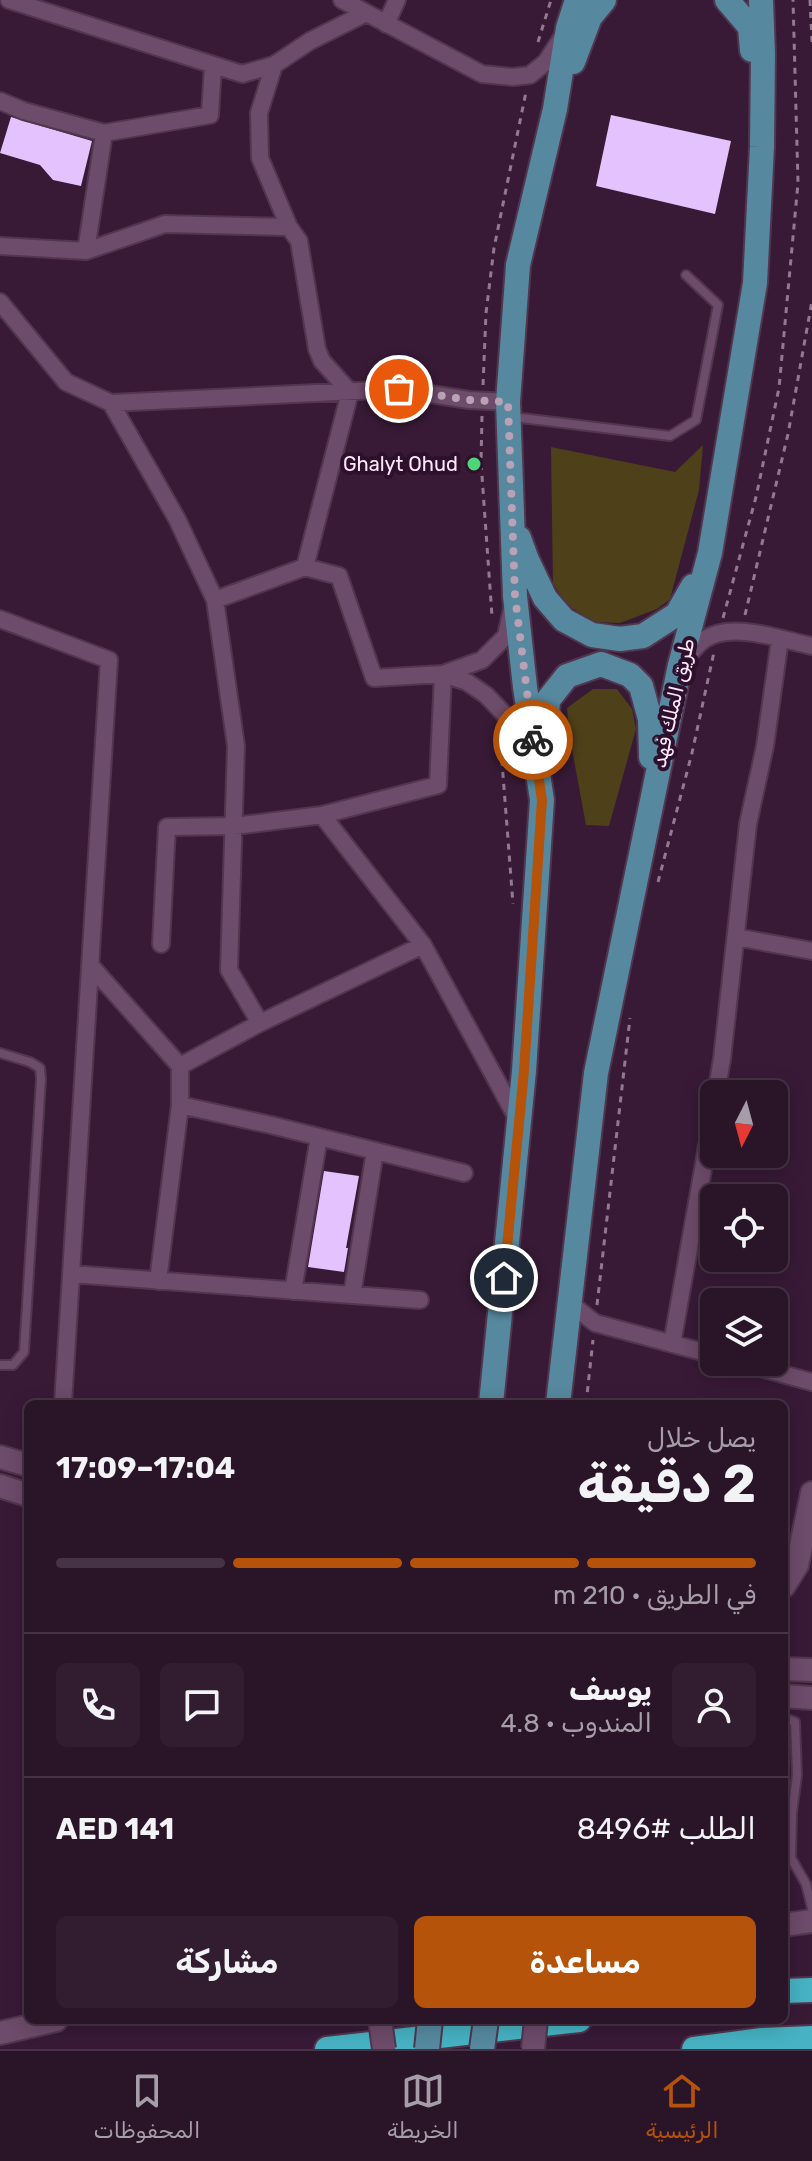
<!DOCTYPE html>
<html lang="ar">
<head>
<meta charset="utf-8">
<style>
	body { margin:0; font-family:Rubik,"Noto Naskh Arabic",sans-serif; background:#321d30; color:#f1f3f6; direction:rtl; height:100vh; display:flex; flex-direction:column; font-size:30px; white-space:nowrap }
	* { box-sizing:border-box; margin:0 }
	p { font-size:26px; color:#a59ea8 }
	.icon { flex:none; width:44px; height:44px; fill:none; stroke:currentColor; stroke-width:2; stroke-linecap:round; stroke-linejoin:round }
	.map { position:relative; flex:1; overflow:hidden; direction:ltr }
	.side { position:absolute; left:24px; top:1400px; width:764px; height:624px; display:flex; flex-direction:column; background:#2a1428; border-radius:12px; box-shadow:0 4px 20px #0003,0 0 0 2px #463345; direction:rtl }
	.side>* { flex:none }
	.needle { width:52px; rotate:186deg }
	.buttons { position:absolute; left:700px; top:1080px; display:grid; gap:16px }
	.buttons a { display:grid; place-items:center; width:88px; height:88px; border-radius:12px; background:#2a1428; box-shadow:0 4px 20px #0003,0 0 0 2px #463345; font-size:40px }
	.pin { position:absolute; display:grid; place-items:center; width:68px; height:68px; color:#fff; margin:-34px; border:4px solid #fff; border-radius:50%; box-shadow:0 2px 8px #0007 }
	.courier { position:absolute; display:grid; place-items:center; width:80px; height:80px; margin:-40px; border:6px solid #b45309; border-radius:50%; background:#fff; color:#222; box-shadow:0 2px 10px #0007 }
	.summary em { font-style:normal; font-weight:700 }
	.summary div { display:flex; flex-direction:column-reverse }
	.summary { display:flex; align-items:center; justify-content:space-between; height:136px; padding:0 32px }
	h1 { font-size:52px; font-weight:700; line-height:60px }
	.bar { display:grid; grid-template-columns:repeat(4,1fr); gap:12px 8px; align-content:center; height:96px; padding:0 32px }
	.bar i { height:10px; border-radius:6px; background:#463345 }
	.bar .active { background:#b45309 }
	.bar p { grid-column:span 4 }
	.line { display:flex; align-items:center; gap:20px; padding:0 32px; border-top:2px solid #463345 }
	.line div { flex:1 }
	.round { display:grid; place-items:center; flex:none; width:84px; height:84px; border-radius:12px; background:#321d30 }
	.cta { display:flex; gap:16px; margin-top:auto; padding:16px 32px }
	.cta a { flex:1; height:92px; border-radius:12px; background:#b45309; color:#fff; font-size:32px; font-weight:700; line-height:92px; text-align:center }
	.cta a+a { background:#321d30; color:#f1f3f6 }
	.menu { display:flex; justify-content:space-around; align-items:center; height:112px; border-top:2px solid #463345; background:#2a1428; font-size:22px; color:#a59ea8 }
	.menu a { display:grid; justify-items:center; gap:4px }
	.menu .active { color:#b45309 }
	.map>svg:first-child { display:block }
	.green { fill:#4e4019 }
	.building { fill:#e3c2fe }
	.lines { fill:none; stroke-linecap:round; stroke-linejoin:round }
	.lane-casing { stroke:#50364e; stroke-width:12 }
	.street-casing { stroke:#50364e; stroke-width:20 }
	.secondary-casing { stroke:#50364e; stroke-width:26 }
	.primary-casing { stroke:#50364e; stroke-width:28 }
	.highway-casing { stroke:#50364e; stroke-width:28 }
	.path { stroke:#937990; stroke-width:3; stroke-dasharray:6 6; stroke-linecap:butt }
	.lane { stroke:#6d4b6a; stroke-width:8 }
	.street { stroke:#6d4b6a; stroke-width:16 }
	.secondary { stroke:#6d4b6a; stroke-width:22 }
	.primary { stroke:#56899f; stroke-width:24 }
	.highway { stroke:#46b2c3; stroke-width:24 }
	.secondary-bridge-casing { stroke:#50364e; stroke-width:26; stroke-linecap:butt }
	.primary-bridge-casing { stroke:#50364e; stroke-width:28; stroke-linecap:butt }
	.secondary-bridge { stroke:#6d4b6a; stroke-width:22 }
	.primary-bridge { stroke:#56899f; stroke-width:24 }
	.done { stroke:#b9a1b6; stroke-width:8; stroke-dasharray:0 14.4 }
	.route { stroke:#b45309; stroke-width:10 }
	.poi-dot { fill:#4ed676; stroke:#2e102c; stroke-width:3 }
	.labels { text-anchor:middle; stroke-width:8; stroke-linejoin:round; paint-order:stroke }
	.poi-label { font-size:20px; fill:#fee9fb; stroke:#2e102c; text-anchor:end }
	.street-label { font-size:20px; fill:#fee9fb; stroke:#2e102c }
</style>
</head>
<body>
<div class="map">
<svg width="812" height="2049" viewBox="0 0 812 2049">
	<rect width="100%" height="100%" fill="#381a36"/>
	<path class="green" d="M703,445l-4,45 -29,109 -13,10 -37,14 -25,-1 -28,-17 -14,-22 -2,-136 124,25z
		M593,689h24l15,20 4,20 -27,97 -23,-1 -17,-92 -2,-25z"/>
	<path class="building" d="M611,115l120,26 -16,73 -119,-28z
		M11,117l81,24 -11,45 -28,-6 -13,-15 -40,-12z
		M324,1171l35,5 -13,72h2l-4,24 -36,-5z"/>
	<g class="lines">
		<g class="lane-casing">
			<path id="lane" d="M513,417l157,19 26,-16 22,-115 -32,-30
				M0,1053l30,9 10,6 1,11 -17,273 -11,13h-13
				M784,1718l11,4 2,53 -5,38 -1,45 15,26 6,24"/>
		</g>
		<g class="street-casing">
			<path id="street" d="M9,0l233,74 32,-9 36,-24 56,-28
				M342,0l140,74 31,3 17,-2 16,-13 17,-26
				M386,24l11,-24
				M0,101l24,10 80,22 106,-18 3,-50
				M0,246l86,5 79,-27 124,3
				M86,251l18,-118
				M0,302l66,80 45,21 288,-14 70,11 39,2
				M111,403l66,116 38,81 21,146 -7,224 31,53
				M305,567l34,9 35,102 69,-4 39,-14 24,-24 6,-27
				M215,600l90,-33 45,-175 -28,-31 -5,-12 -18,-108 -10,-14 -29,-69 -1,-45 15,-48
				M0,619l109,41 -46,744
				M683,662c6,-7 14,-18 22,-23 28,-18 77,1 107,7
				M443,674l24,8 19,13 47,49
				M322,815l101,130 95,175
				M736,937l76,14
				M161,944l6,-117 68,-1 87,-11 116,-30 5,-111
				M90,965l90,101
				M716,1094l6,-35 26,-235 17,-78 15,-107
				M180,1105l91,20 193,48
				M71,1274l349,26
				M158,1281l22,-176v-39l80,-43 163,-78
				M293,1291l26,-154
				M352,1295l23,-144
				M570,1303l25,20 119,32
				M672,1344l42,-237
				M739,1362l73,20"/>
		</g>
		<g class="secondary-casing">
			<path id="secondary" d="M0,1457l28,8
				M0,1486l28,9
				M784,1586l13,-21 15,-72
				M784,1669l28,1
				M784,1696l28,2
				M784,1925l28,-4
				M0,2033l56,-13"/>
		</g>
		<g class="primary-casing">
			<path id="primary" d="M727,0l23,27 2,23
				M573,62l17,-45 14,-17
				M519,538l8,22 18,38 19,22 28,15 28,4 23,-3 34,-22 16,-28
				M545,753l3,-53 19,-24 34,-12 29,11 11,11 9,33 1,38
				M491,1404l33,-333 18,-271 -17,-113 -10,-91 -7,-194 10,-137 37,-156 13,-81 9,-28
				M558,1404l38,-331 84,-408 30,-112 45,-270 7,-136 1,-94 -2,-53"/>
		</g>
		<g class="highway-casing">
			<path id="highway" d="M784,1991l28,-1
				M327,2049l252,-29
				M694,2049l68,-9 50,-2"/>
		</g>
		<path class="path" d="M810,0l2,42
			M538,42l13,-42
			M483,385l3,-72 8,-65 32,-156
			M482,416l-1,46 11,154
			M745,615l43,-181 24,-133
			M723,618l33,-121 23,-109 19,-205 -5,-183
			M500,736l13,168
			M658,882l34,-129 22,-101
			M597,1305l33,-287
			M586,1404l7,-64"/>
		<use href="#lane" class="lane"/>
		<use href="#street" class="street"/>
		<use href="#secondary" class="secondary"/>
		<use href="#primary" class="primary"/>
		<use href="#highway" class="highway"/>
		<g class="secondary-bridge-casing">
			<path id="secondary-bridge" d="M380,2020l4,29
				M533,2049l3,-29"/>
		</g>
		<g class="primary-bridge-casing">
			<path id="primary-bridge" d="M427,2049l3,-29
				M482,2049l4,-29"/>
		</g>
		<use href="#secondary-bridge" class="secondary-bridge"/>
		<use href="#primary-bridge" class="primary-bridge"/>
	</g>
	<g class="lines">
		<path class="done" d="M399,389l70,11 39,2 7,194 18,144"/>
		<path class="route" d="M504,1278l20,-207 18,-271 -9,-60"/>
	</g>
	<circle class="poi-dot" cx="474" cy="464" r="8"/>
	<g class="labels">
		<g class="poi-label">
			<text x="458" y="471">Ghalyt Ohud</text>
		</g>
		<g class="street-label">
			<text transform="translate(673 703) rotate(-77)" y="7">طريق الملك فهد</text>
		</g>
	</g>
</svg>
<div class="buttons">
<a><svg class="needle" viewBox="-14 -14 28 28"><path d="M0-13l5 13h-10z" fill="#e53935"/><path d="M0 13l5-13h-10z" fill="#a59ea8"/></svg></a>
<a><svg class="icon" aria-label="locate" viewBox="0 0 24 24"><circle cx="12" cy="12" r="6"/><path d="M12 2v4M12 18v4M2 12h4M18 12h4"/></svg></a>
<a><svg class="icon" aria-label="layers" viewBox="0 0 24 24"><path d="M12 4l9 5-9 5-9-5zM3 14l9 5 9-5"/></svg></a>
</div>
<div class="pin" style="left:399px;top:389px;background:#ea580c"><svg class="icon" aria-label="bag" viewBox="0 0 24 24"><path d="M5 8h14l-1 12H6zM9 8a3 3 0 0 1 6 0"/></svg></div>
<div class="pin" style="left:504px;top:1278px;background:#1f2937"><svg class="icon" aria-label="home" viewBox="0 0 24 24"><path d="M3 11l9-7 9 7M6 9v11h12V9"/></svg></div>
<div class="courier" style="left:533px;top:740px"><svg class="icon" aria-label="bike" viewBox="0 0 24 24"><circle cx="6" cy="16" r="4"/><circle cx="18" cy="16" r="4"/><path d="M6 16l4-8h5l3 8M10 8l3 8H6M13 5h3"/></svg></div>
<section class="side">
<div class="summary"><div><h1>2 دقيقة</h1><p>يصل خلال</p></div><em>17:04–17:09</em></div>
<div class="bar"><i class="active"></i><i class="active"></i><i class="active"></i><i></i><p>في الطريق · 210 m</p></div>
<div class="line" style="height:144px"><a class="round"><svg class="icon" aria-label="person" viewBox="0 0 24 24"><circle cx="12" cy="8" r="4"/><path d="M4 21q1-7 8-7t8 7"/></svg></a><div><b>يوسف</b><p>المندوب · 4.8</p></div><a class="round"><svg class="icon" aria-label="chat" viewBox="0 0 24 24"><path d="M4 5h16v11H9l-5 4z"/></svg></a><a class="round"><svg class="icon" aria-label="phone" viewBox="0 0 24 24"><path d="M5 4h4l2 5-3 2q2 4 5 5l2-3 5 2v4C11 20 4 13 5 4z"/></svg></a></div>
<div class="line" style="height:104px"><div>الطلب #8496</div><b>AED 141</b></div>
<div class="cta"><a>مساعدة</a><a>مشاركة</a></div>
</section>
</div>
<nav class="menu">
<a class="active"><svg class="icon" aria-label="home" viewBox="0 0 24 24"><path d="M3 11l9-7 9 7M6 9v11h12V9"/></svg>الرئيسية</a>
<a><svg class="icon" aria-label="map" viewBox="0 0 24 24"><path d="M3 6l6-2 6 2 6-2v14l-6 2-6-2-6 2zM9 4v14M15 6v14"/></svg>الخريطة</a>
<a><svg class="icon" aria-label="saved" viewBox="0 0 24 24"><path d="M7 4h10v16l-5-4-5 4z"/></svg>المحفوظات</a>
</nav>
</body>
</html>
